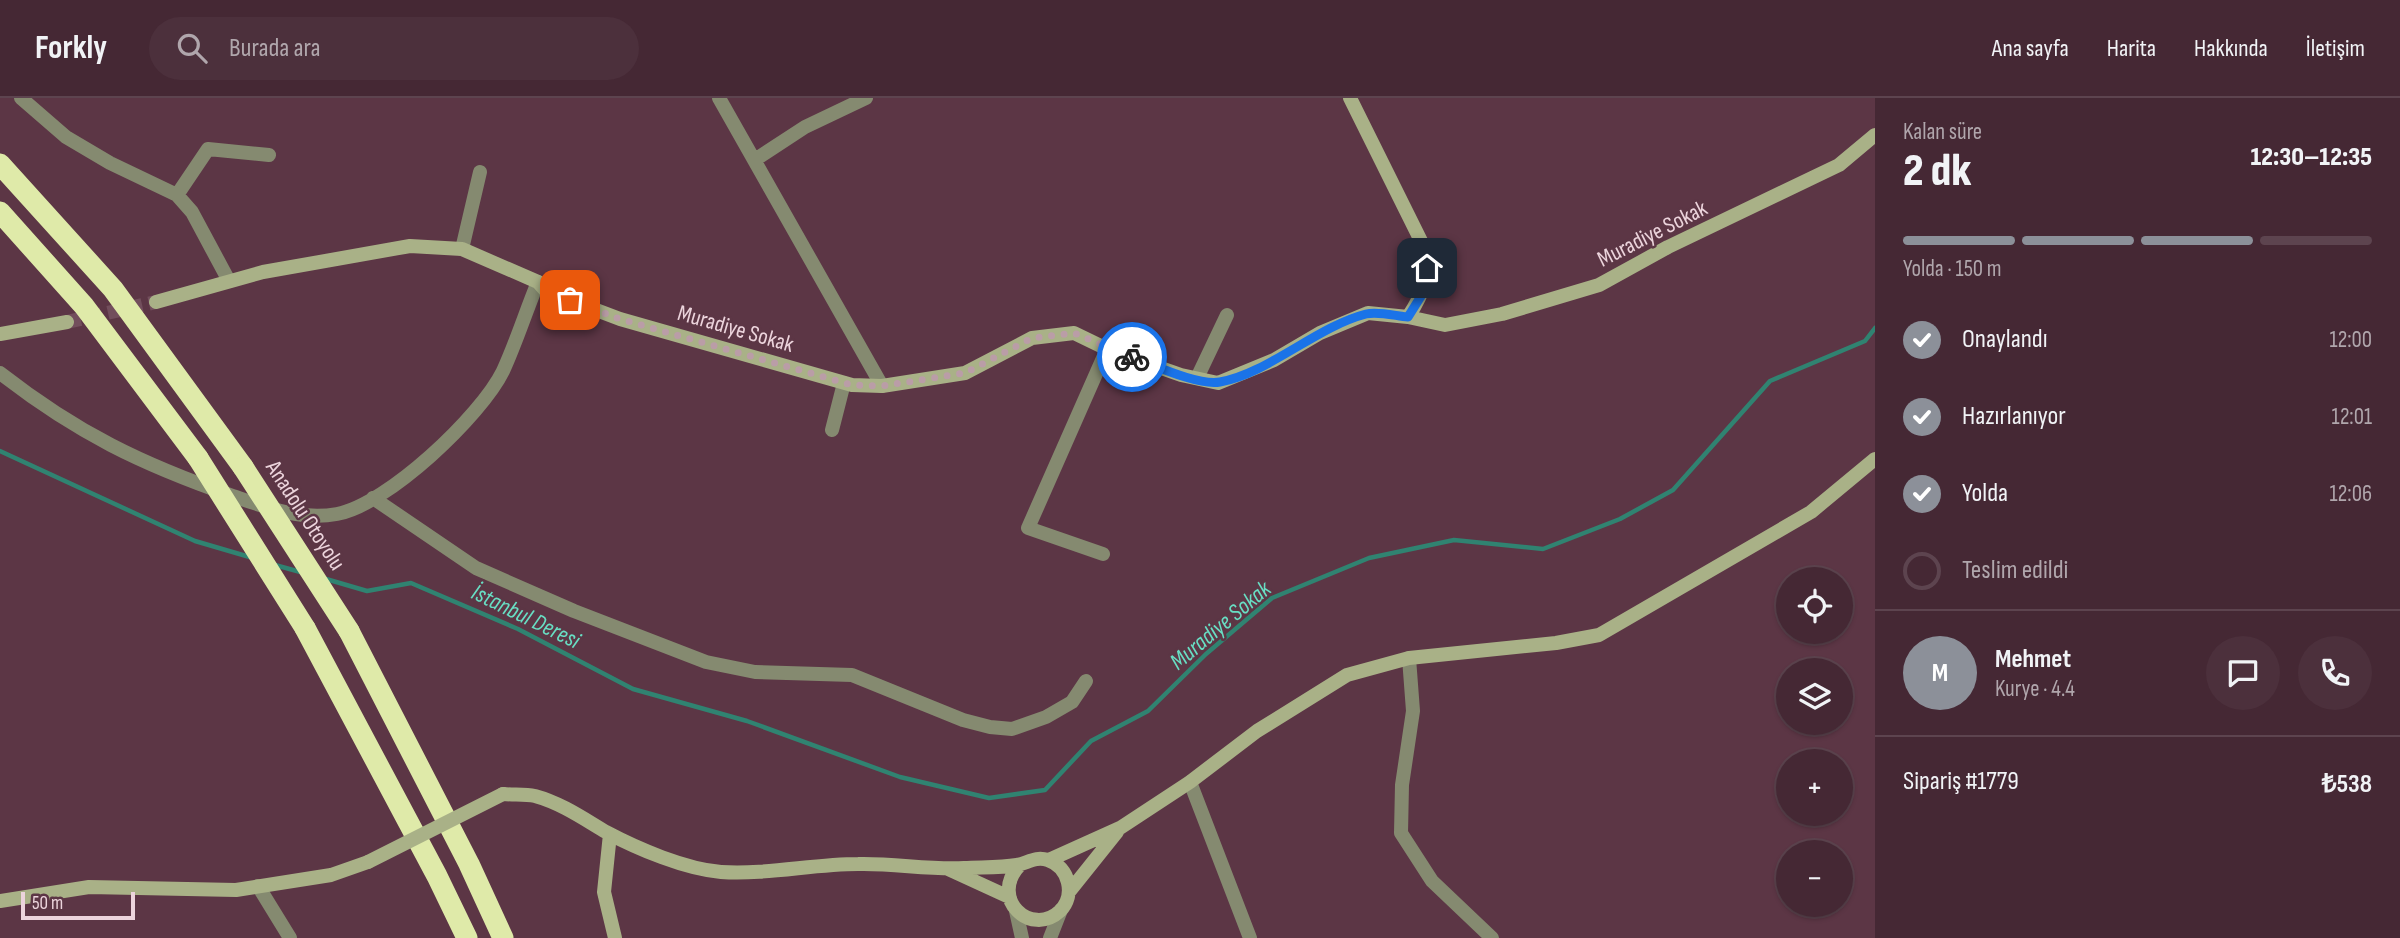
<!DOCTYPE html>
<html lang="tr">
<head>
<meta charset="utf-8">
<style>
	body { margin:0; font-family:"Sofia Sans Condensed",sans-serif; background:#4c303c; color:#f1f3f6; height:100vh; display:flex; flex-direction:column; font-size:26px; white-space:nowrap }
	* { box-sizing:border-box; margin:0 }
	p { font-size:23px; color:#b0a6ac }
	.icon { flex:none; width:38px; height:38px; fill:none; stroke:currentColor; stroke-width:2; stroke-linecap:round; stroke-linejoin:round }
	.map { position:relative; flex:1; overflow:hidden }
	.drawer { display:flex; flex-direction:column; background:#452834; width:525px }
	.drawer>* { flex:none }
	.controls { position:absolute; left:1776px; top:469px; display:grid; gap:14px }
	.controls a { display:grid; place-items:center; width:77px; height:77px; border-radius:50%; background:#452834; box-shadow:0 2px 5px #0004,0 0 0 2px #5d444f; font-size:35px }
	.scale { position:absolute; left:21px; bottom:18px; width:114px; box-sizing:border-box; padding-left:7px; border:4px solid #ecd4dc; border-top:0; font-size:19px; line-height:24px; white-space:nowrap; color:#ecd4dc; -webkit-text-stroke:5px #5c3645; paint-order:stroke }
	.pin { position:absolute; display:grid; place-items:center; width:60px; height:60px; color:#fff; margin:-30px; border-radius:14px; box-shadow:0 4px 10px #0006 }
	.courier { position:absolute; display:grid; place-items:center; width:70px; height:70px; margin:-35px; border:5px solid #1a73e8; border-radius:50%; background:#fff; color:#222; box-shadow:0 2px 9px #0007 }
	.overview em { font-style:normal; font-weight:800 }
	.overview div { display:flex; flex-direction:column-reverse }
	.overview { display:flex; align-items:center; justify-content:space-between; height:119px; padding:0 28px }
	h1 { font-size:46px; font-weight:800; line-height:52px }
	.bar { display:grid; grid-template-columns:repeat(4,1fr); gap:10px 7px; align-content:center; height:84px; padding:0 28px }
	.bar i { height:9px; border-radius:5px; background:#5d444f }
	.bar .selected { background:#8c9099 }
	.bar p { grid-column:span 4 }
	.line { display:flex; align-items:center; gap:18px; padding:0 28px; border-top:2px solid #5d444f }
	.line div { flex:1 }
	.round { display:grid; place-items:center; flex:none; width:74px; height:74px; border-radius:37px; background:#4c303c }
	ol { padding:0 28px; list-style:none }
	li { display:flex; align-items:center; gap:21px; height:77px }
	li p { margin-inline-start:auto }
	li .icon { padding:7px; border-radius:50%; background:#8c9099; color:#fff; stroke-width:4 }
	li:last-child { color:#b0a6ac }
	li i { width:38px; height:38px; border:4px solid #5d444f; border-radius:50% }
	header { display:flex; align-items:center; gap:42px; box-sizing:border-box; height:98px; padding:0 35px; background:#452834; border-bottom:2px solid #5d444f }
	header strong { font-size:33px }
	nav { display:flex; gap:38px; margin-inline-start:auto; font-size:24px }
	.search { width:490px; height:63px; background:#4c303c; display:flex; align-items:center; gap:18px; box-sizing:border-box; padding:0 24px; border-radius:38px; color:#b0a6ac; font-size:26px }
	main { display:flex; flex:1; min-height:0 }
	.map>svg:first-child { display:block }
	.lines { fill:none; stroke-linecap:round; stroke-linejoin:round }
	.stream { stroke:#308371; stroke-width:4.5 }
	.secondary-tunnel { stroke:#724e5c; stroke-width:14; stroke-dasharray:14 7; stroke-linecap:butt }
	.street { stroke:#858a70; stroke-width:14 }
	.secondary { stroke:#a9b187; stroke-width:14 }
	.highway { stroke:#dfeaa9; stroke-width:21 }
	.secondary-bridge { stroke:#a9b187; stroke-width:14 }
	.highway-bridge { stroke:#dfeaa9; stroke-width:21 }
	.done { stroke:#ba9da7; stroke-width:7; stroke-dasharray:0 12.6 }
	.route { stroke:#1a73e8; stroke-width:9 }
	.labels { text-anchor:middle; stroke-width:5; stroke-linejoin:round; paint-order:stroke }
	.street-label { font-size:23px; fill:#ecd4dc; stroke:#5c3645 }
	.water-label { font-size:24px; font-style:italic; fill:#68dec3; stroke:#5c3645 }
</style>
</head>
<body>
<header>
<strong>Forkly</strong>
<div class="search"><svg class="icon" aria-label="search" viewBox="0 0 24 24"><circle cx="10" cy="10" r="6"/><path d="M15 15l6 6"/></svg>Burada ara</div>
<nav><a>Ana sayfa</a><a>Harita</a><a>Hakkında</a><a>İletişim</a></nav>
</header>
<main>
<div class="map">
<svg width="1875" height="840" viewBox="0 0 1875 840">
	<rect width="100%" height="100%" fill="#5c3645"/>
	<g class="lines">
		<path class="stream" d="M0,353l195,90 58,17
			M275,467l29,8
			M326,481l41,12 44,-8 107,46 115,60 114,32 153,56 89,21 56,-8 46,-49 57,-30 58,-57 66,-56 97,-40 85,-18 89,9 77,-30 53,-29 97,-109 95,-40 10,-13"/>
		<path class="secondary-tunnel" d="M67,224l89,-20"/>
		<path class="street" d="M21,0l45,39 44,26 67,32 15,17 37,69
			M719,0l163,288
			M756,61l49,-32 61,-29
			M177,97l31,-46 61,6
			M462,151l18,-77
			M0,275c77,60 141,91 233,123 33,11 68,25 104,18 50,-9 144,-98 166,-143 13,-28 23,-60 35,-89
			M1197,280l30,-63
			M832,332l12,-47
			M373,400l103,70 98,43 132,51 49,10 97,3 111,45 27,7 22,2 34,-12 26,-15 14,-21
			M1103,456l-75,-26 79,-179
			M1409,560l4,53 -11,74 -1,48 31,48 60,57
			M1190,684l60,156
			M258,788l32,52
			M1016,813l6,27
			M1050,840l11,-28"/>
		<path class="secondary" d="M1350,0l74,149c5,31 1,44 -16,70
			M156,204l107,-30 147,-26 52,3 76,33 8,9 74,28 232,66 30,1 83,-13 67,-35 42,-5 33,16 74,26 37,8 56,-23 46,-27 48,-20 40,4 37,8 57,-11 97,-29 69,-38 171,-82 36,-30
			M0,236l67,-12
			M503,696c11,1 22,0 32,2 26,7 49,23 71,36 32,17 79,37 115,40 45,3 92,-8 137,-8 36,-1 71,6 106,4 17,-1 36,0 53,-3 11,-2 18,-9 31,-5 21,7 28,35 12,51 -29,27 -72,-13 -40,-46
			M610,736l-6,58 11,46
			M1049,762l71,-32 70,-46 67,-51 90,-56 62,-17 147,-15 43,-8 212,-123 64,-53
			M948,771l61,28
			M1069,794l48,-60
			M0,803l89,-14 147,3 95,-15 37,-13"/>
		<path class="highway" d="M0,66l113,125 130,178
			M0,114l84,94 114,152
			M305,530l132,248 30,62
			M349,533l120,233 34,74"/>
		<path class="secondary-bridge" d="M368,764l135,-68"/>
		<path class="highway-bridge" d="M198,360l107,170
			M243,369l106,164"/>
	</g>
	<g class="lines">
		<path class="done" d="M570,202l50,19 232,66 30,1 83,-13 67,-35 42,-5 58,24"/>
		<path class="route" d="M1132,259c22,8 66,29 88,25 49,-9 96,-55 146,-68 12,-3 30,2 42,3l15,-24 4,-25"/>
	</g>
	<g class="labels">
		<g class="street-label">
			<text transform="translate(1652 135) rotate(-27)" y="8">Muradiye Sokak</text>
			<text transform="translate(736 230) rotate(16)" y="8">Muradiye Sokak</text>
			<text transform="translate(306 417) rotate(57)" y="8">Anadolu Otoyolu</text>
		</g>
		<g class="water-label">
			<text transform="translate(526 518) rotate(26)" y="8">İstanbul Deresi</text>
			<text transform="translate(1220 527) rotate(-40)" y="8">Muradiye Sokak</text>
		</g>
	</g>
</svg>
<div class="controls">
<a><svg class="icon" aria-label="locate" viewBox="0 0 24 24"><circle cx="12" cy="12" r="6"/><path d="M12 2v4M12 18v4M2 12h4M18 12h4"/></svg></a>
<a><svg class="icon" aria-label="layers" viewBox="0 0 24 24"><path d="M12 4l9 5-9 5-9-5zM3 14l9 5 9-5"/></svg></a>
<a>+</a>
<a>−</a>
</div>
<div class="scale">50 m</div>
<div class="pin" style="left:570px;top:202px;background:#ea580c"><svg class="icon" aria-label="bag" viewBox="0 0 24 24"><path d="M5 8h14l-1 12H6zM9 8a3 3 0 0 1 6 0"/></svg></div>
<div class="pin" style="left:1427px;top:170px;background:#1f2937"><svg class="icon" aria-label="home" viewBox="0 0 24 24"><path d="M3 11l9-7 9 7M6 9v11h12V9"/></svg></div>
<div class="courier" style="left:1132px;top:259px"><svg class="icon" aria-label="bike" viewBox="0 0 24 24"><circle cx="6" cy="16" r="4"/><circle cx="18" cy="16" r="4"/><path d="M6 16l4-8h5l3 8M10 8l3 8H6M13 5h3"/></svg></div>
</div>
<section class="drawer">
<div class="overview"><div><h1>2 dk</h1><p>Kalan süre</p></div><em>12:30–12:35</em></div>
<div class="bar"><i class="selected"></i><i class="selected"></i><i class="selected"></i><i></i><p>Yolda · 150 m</p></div>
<ol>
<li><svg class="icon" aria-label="check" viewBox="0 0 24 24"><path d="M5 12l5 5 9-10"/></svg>Onaylandı<p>12:00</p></li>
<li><svg class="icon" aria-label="check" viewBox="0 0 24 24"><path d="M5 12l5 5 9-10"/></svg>Hazırlanıyor<p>12:01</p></li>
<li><svg class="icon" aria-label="check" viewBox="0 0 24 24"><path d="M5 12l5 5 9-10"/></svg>Yolda<p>12:06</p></li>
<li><i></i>Teslim edildi</li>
</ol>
<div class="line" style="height:126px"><b class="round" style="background:#8c9099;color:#fff">M</b><div><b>Mehmet</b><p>Kurye · 4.4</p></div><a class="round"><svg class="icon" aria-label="chat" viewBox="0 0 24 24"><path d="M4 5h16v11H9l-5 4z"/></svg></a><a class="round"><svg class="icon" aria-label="phone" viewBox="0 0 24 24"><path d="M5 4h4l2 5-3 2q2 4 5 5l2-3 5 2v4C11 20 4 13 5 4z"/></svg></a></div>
<div class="line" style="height:91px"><div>Sipariş #1779</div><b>₺538</b></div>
</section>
</main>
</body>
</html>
